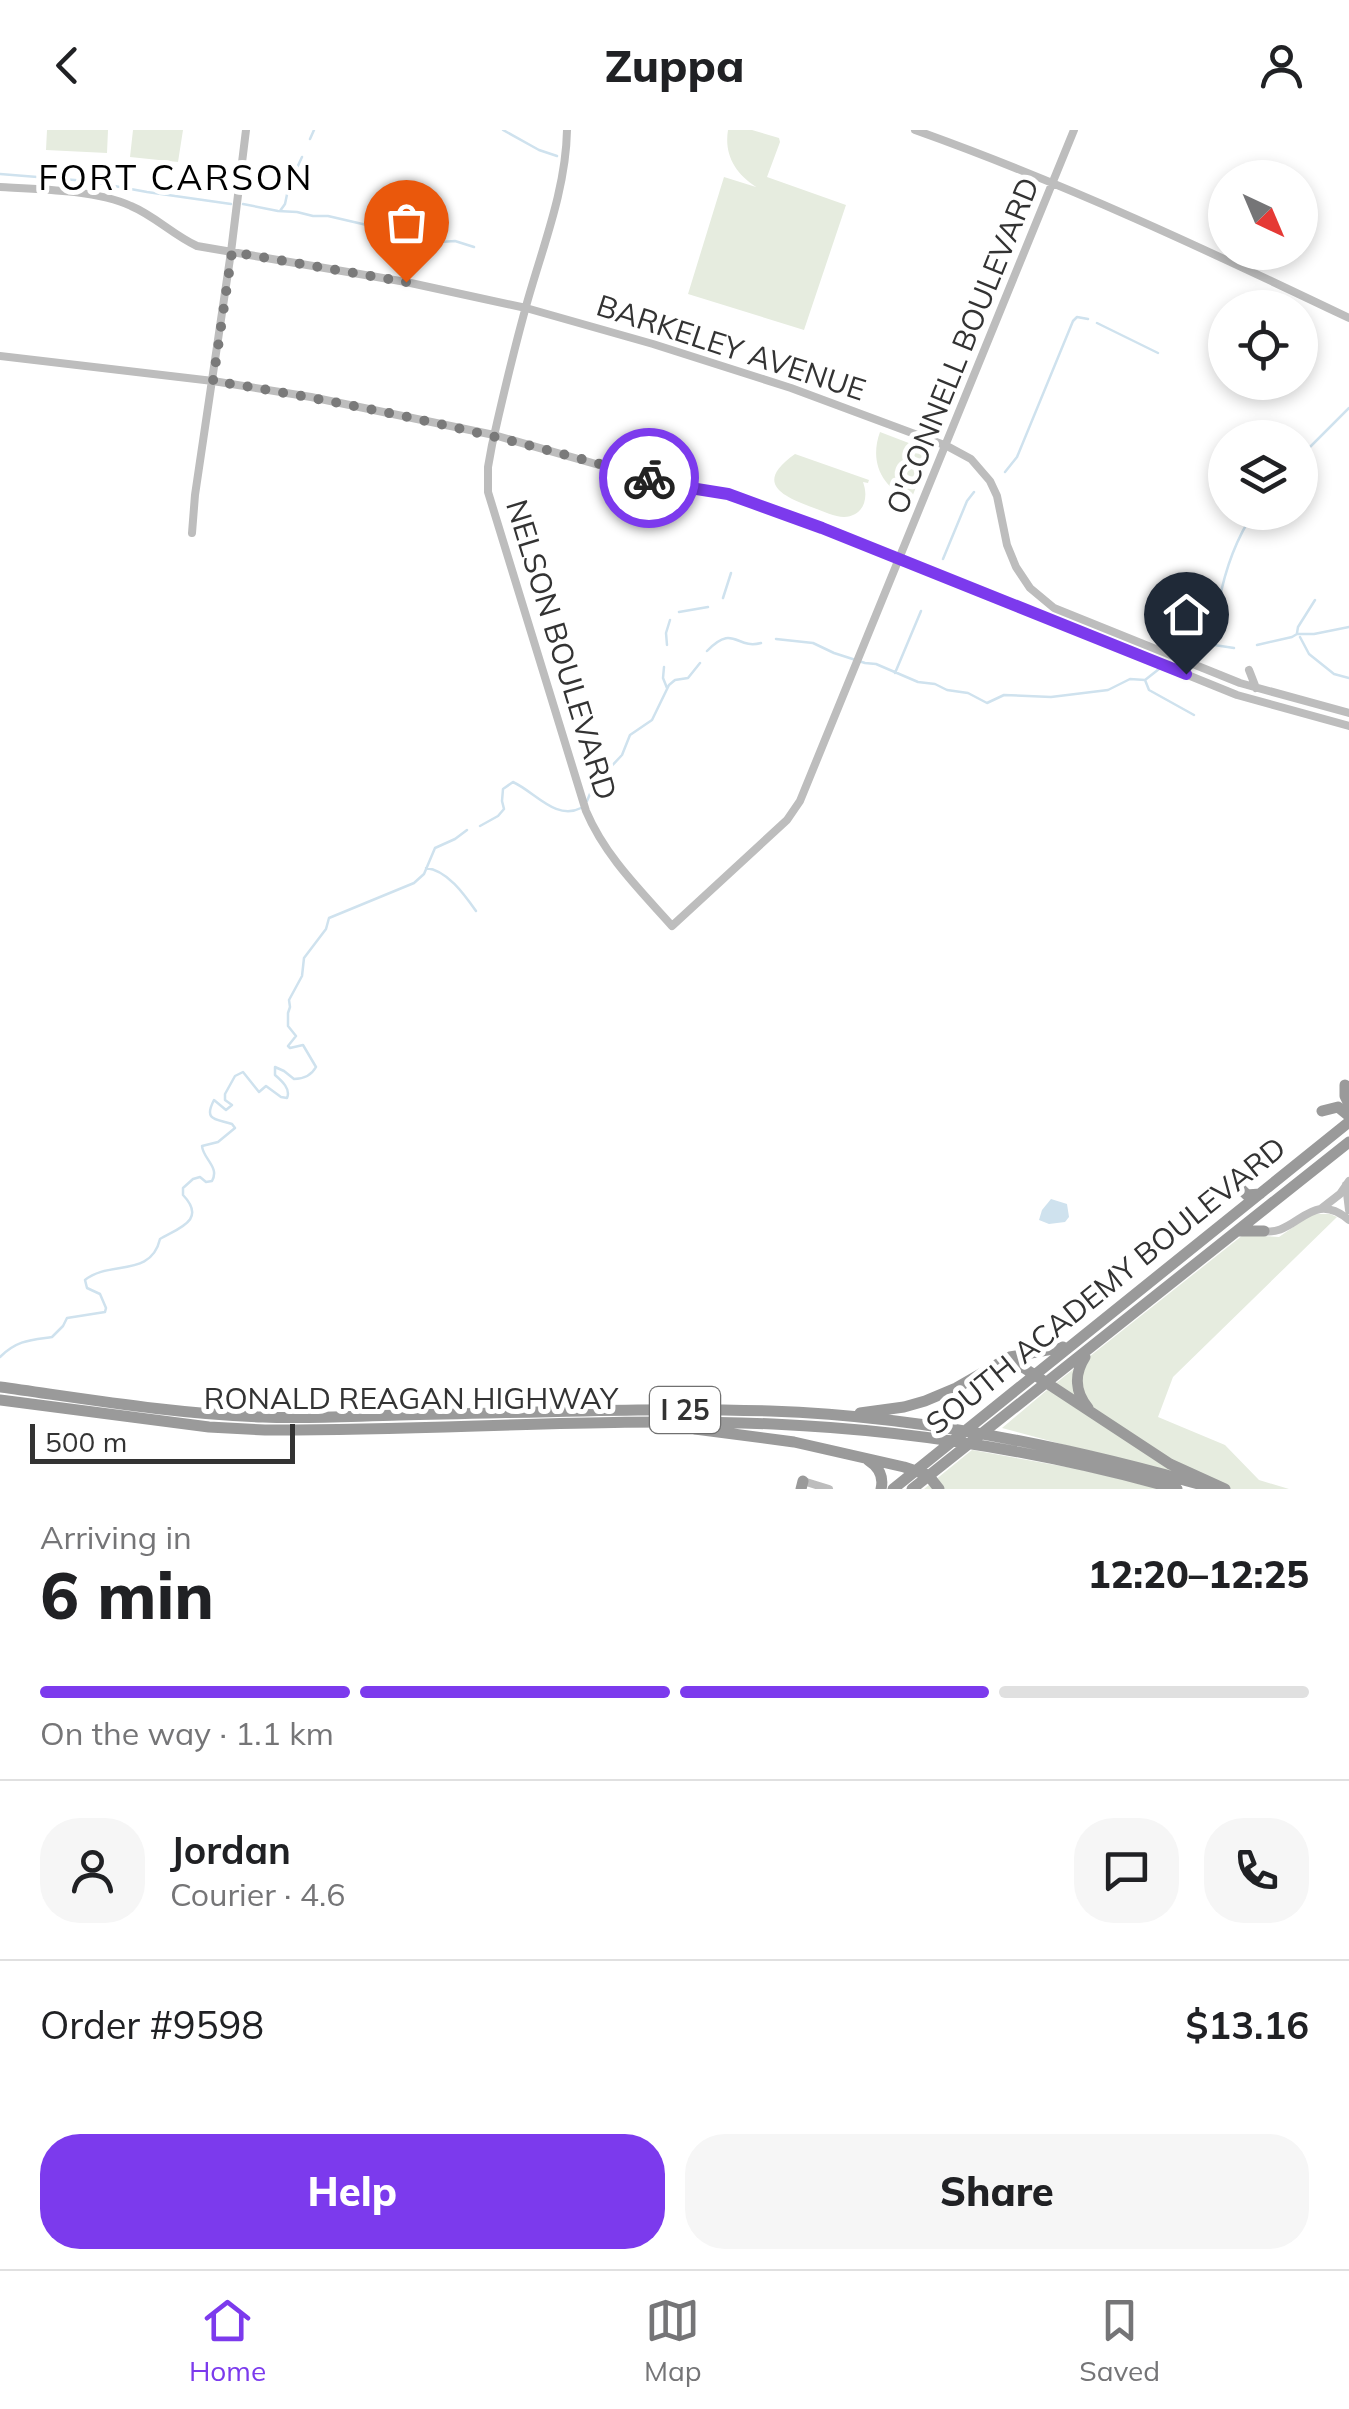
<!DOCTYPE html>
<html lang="en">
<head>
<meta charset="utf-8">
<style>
	body { margin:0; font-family:Mulish,sans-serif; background:#f6f6f6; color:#202124; height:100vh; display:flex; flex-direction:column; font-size:38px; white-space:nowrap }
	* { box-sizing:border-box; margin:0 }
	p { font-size:32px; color:#757577 }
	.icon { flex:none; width:55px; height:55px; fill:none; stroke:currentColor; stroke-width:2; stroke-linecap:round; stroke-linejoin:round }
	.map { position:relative; height:1359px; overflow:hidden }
	.drawer { display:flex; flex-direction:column; background:#fff; flex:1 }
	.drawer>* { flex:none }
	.needle { width:65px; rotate:136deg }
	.controls { position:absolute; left:1208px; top:30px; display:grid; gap:20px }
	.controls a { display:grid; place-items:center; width:110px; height:110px; border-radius:50%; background:#fff; box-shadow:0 5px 15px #0003; font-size:50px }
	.scale { position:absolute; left:30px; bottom:25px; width:265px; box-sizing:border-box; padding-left:10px; border:5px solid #333; border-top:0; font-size:28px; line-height:35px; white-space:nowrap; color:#333; -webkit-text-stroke:8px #fff; paint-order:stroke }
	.pin { position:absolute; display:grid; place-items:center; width:85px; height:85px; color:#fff; margin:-102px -42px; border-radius:50% 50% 50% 0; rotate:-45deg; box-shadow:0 0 10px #0007 }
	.pin .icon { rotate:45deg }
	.courier { position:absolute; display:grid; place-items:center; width:100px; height:100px; margin:-50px; border:8px solid #7c3aed; border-radius:50%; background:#fff; color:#222; box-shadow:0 2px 12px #0007 }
	.headline em { font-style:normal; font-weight:800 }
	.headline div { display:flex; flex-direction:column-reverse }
	.headline { display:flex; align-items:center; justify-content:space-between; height:170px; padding:0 40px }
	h1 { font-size:65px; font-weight:800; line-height:75px }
	.bar { display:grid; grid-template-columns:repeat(4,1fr); gap:15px 10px; align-content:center; height:120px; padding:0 40px }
	.bar i { height:12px; border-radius:8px; background:#e0e0e0 }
	.bar .on { background:#7c3aed }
	.bar p { grid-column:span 4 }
	.line { display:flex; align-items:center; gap:25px; padding:0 40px; border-top:2px solid #e0e0e0 }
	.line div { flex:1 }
	.round { display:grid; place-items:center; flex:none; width:105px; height:105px; border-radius:40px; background:#f6f6f6 }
	.action { display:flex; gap:20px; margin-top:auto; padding:20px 40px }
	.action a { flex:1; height:115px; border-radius:40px; background:#7c3aed; color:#fff; font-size:40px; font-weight:800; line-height:115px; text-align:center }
	.action a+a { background:#f6f6f6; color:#202124 }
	header { display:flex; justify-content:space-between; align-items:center; height:130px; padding:0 40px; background:#fff; font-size:45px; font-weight:800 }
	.tab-bar { display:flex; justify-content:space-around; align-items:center; height:140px; border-top:2px solid #e0e0e0; background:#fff; font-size:28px; color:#757577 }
	.tab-bar a { display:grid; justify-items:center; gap:5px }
	.tab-bar .on { color:#7c3aed }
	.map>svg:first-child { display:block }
	.green { fill:#e6ecdf }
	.water { fill:#cfe2ee }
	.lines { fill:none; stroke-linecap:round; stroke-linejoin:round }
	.stream { stroke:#cfe2ee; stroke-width:2.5 }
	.secondary { stroke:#bdbdbd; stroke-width:8 }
	.highway { stroke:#9a9a9a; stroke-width:11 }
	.done { stroke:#7a7a7a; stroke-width:10; stroke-dasharray:0 18 }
	.route { stroke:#7c3aed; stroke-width:12 }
	.labels { text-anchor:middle; stroke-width:10; stroke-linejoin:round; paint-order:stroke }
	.shield { fill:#fff; stroke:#707070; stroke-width:2.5 }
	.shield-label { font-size:28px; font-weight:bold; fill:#333 }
	.street-label { font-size:30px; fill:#333; stroke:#fff }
	.quarter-label { font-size:35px; letter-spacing:2.5px; fill:#000; stroke:#fff }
</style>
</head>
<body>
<header><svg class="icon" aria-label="back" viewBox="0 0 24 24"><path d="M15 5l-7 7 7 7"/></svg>Zuppa<svg class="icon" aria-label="person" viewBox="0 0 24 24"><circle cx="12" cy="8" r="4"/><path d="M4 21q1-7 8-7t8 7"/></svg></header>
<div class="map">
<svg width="1349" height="1359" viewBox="0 0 1349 1359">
	<rect width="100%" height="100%" fill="#fff"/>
	<path class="green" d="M47,0h61l-1,23 -61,-3z
		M133,0h50l-5,32 -48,-5z
		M728,0h24l27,8 1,4 -13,35 79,28 -42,125 -116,-36 36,-117 32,10c-21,-14 -32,-32 -28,-57z
		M880,302l47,18 2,3 -18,47c-29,-12 -42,-38 -31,-68z
		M795,324l74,26 -1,3 -5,-1c6,16 1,34 -19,35 -9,0 -21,-6 -30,-9 -33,-12 -60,-25 -19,-54z
		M1312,1084h18l7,3 -164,160 -15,40 67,28 34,35 30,9h-61l-226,-61 44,-37 197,-156 36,2z
		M972,1320l106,19 85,20h-239z"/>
	<path class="water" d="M1051,1069l16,5 2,13 -4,5 -16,2 -10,-4 3,-10z"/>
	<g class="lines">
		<path class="stream" d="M503,0l36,20 18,6
			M310,9l4,-9
			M0,44l87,7 60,11 84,12
			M243,74l35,7 19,1 16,4h15l112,26 15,-1 19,6
			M280,81l5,-7 4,-19 13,-28
			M1097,193l61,30
			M1300,327l49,-49
			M1005,342l12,-15 56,-136 4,-4 11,2
			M943,429l24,-58 7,-9
			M723,468l8,-25
			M1219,472c6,-32 17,-63 35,-90
			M679,482l29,-5
			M1297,503l1,-6 17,-27
			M1300,507l9,17 25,20 15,4
			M776,509l37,4 21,10 31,10 11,1 42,18 17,2 12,6 21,3 19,10 17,-8 47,2 57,-7 22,-11 15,1 14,-11
			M1201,513l33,5
			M667,515l-1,-12 4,-13
			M1257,515l35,-8 5,-3h17l35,-7
			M1174,519c24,-15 32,7 41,-31
			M707,521c27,-28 29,-1 54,-8
			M664,537l-1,11 4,10
			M895,543l26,-62
			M1145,550l4,10 45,25
			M587,671l10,-24 10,-6 15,-16 8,-20 22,-15 17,-35 6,-5 13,-2 12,-15
			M480,696l18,-10 6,-7 -2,-8 1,-12 10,-7c22,10 43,39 68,26
			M426,738c21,2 38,26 50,43
			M0,1227c17,-17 31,-17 52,-20l11,-11 4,-8 38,-6 1,-4 -6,-14 -13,-6 -2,-8c24,-20 66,-2 75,-41 19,-11 47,-19 23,-44v-7l10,-9 7,-2 6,5 6,-1c8,-14 -9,-22 -10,-35l16,-4 17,-14 -3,-4c-16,-5 -29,-3 -18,-24l12,10 6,-5 -7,-5v-6l10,-18 8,-4 16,20 7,-6 15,11 6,1c4,-9 -5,-17 -12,-23v-8l9,4 10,8c10,0 17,-3 22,-12l-13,-22 -13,3 -2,-2 8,-10 -8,-10v-13l2,-6 -1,-7 13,-24 2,-18 22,-29 3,-11 85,-35 10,-9 11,-26 20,-9 12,-9"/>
		<path class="secondary" d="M567,0c-1,61 -26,121 -42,180 -12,44 -23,90 -33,135l-4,22v25l98,319c19,45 54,79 86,115l115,-106 13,-19 274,-671
			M915,0c149,53 292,120 434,188
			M0,57c38,2 97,3 131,19 24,10 42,29 66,40l209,36 120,26 127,36 138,44 156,58 24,13 19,22 7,15 10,49 9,22 14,21 24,20 186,75 109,30
			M0,226l213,25 98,16 183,38 179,51 55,9 95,32 414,168 112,31
			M192,403l3,-38 36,-243 15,-122
			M1249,540l7,18
			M1346,1055l3,25
			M1322,1078l18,-14 9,-13
			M1259,1100c37,11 50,-44 90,-10
			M803,1351l26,8"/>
		<path class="highway" d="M1345,955v11l4,8
			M1322,981l16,-4 11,9
			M1241,1059l6,6 13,-1
			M1237,1101h27
			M1085,1227c-11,17 -10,35 3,51
			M999,1236l12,-2 10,2 149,98 55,25
			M0,1257c87,12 175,27 263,30 45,2 91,-1 136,-2 124,-2 247,-8 371,-4 151,5 301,36 446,78
			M0,1270l209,27 56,3c169,1 339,-13 508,-6 136,6 273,28 404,65
			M860,1283l44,-6 21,-6 31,-13 54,-31 53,-10
			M695,1299l99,13 110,25 24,8 11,14
			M868,1330c11,7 16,17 13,29
			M801,1359l2,-8
			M893,1359l456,-367
			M912,1359l437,-347"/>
	</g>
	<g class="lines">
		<path class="done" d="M406,152l-174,-30 -19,129c147,23 292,55 436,97"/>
		<path class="route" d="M649,348l29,8 50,8 94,34 364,146"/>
	</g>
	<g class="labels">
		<rect class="shield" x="650" y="1257" width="70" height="46" rx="8"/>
		<g class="shield-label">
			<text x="685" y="1290">I 25</text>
		</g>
		<g class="street-label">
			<text transform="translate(963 216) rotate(-68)" y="10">O'CONNELL BOULEVARD</text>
			<text transform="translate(731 218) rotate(18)" y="10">BARKELEY AVENUE</text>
			<text transform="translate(561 520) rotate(73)" y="10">NELSON BOULEVARD</text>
			<text transform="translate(1106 1156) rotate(-39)" y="10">SOUTH ACADEMY BOULEVARD</text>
			<text x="411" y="1279">RONALD REAGAN HIGHWAY</text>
		</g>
		<g class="quarter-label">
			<text x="176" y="60">FORT CARSON</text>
		</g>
	</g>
</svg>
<div class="controls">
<a><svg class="needle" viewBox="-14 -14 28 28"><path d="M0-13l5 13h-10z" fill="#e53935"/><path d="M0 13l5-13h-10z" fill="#757577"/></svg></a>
<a><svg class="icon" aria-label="locate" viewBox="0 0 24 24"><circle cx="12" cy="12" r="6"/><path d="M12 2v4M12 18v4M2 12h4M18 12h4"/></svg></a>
<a><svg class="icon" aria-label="layers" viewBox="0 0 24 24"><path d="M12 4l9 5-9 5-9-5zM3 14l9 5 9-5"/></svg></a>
</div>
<div class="scale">500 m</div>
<div class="pin" style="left:406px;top:152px;background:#ea580c"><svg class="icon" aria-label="bag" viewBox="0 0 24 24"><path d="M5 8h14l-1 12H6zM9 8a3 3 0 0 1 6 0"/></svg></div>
<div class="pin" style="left:1186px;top:544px;background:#1f2937"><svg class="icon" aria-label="home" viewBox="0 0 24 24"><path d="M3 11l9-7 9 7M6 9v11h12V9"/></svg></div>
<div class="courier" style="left:649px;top:348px"><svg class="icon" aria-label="bike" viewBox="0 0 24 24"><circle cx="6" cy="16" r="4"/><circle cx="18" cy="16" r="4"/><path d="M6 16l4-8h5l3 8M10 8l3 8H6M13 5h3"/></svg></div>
</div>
<section class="drawer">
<div class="headline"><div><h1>6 min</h1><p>Arriving in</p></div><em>12:20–12:25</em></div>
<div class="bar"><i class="on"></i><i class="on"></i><i class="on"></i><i></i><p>On the way · 1.1 km</p></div>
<div class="line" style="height:180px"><a class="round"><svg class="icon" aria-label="person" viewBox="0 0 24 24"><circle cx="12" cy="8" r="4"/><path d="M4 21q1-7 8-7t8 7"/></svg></a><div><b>Jordan</b><p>Courier · 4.6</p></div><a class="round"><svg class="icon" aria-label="chat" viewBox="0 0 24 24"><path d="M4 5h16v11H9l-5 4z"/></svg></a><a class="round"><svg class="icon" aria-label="phone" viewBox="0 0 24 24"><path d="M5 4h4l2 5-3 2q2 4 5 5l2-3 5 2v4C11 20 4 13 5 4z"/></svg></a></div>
<div class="line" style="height:130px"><div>Order #9598</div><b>$13.16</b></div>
<div class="action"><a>Help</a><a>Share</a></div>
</section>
<nav class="tab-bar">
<a class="on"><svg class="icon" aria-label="home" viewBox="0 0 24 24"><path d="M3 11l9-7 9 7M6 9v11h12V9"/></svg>Home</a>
<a><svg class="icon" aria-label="map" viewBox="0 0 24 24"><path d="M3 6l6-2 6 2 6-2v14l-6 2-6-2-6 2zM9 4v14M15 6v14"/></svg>Map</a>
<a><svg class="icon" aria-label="saved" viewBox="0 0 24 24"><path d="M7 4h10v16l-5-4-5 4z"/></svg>Saved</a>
</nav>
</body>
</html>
